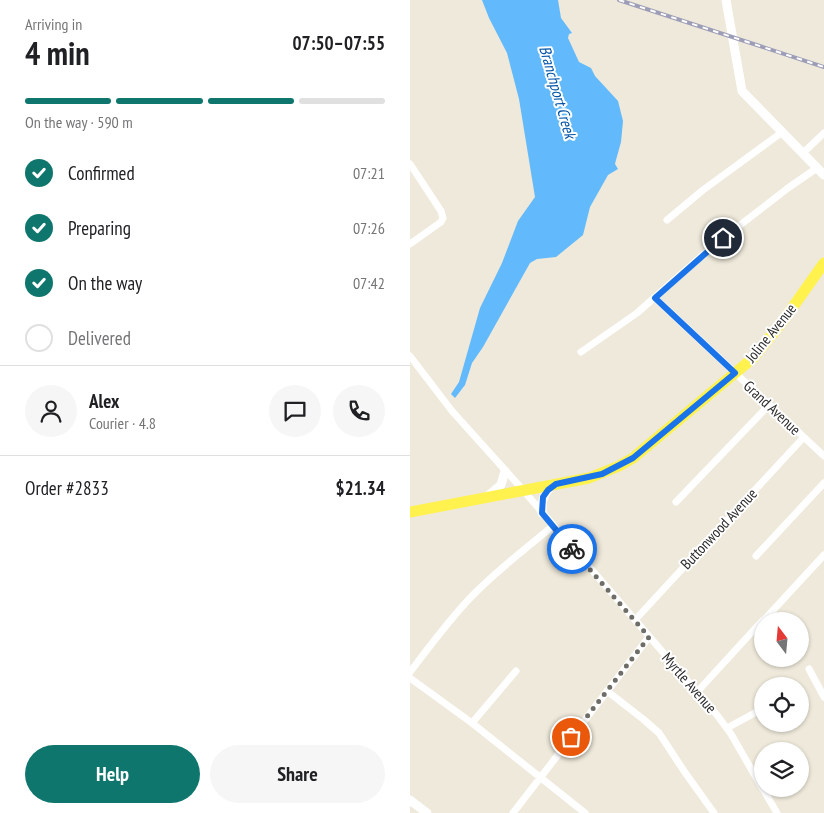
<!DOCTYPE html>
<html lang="en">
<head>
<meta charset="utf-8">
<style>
	body { margin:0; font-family:"PT Sans Narrow",sans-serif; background:#f6f6f6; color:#202124; height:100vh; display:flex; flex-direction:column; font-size:19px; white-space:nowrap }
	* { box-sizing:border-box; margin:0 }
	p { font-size:16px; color:#757577 }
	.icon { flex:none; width:28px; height:28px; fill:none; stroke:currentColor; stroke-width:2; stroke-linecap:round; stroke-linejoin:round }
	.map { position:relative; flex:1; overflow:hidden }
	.panel { display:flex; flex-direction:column; background:#fff; width:410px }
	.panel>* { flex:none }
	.needle { width:32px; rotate:344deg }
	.fabs { position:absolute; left:344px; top:612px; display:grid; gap:10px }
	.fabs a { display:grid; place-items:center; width:55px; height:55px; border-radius:50%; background:#fff; box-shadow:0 1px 4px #0004; font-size:25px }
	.pin { position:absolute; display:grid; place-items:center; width:42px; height:42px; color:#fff; margin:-21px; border:2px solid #fff; border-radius:50%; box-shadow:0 1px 5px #0007 }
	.courier { position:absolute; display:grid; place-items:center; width:50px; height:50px; margin:-25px; border:4px solid #1a73e8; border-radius:50%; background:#fff; color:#222; box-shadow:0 1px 6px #0007 }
	.overview em { font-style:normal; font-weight:600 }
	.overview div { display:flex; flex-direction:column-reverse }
	.overview { display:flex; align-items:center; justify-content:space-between; height:85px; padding:0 25px }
	h1 { font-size:32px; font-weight:600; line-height:38px }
	.bar { display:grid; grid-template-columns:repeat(4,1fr); gap:8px 5px; align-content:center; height:60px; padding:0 25px }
	.bar i { height:6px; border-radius:4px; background:#e0e0e0 }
	.bar .current { background:#0f766e }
	.bar p { grid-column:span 4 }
	.line { display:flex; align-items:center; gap:12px; padding:0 25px; border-top:1px solid #e0e0e0 }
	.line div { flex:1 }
	.round { display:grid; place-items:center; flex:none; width:52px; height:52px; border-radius:26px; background:#f6f6f6 }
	ol { padding:0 25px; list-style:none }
	li { display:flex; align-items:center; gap:15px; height:55px }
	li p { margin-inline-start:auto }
	li .icon { padding:5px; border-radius:50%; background:#0f766e; color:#fff; stroke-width:4 }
	li:last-child { color:#757577 }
	li i { width:28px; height:28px; border:2px solid #e0e0e0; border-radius:50% }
	.button { display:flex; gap:10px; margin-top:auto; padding:10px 25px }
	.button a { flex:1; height:58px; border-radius:30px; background:#0f766e; color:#fff; font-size:20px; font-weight:600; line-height:58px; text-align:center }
	.button a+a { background:#f6f6f6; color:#202124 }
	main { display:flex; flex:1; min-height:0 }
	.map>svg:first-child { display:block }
	.water { fill:#62b9fb }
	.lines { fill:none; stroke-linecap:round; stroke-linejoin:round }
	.minor { stroke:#fff; stroke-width:7 }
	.tertiary { stroke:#fff; stroke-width:9 }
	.primary { stroke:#fff24e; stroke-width:11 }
	.rail-casing { stroke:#9d9db7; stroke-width:4 }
	.rail { stroke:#fff; stroke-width:2; stroke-dasharray:5.5; stroke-linecap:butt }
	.done { stroke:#6f6d68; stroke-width:5; stroke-dasharray:0 9 }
	.route { stroke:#1a73e8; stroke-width:6 }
	.labels { text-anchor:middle; stroke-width:4; stroke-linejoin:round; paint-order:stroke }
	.street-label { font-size:15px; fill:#2a2a2a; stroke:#fff }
	.water-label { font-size:16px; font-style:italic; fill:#0053a8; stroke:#fff }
</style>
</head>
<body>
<main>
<section class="panel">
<div class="overview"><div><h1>4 min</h1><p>Arriving in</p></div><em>07:50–07:55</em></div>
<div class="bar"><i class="current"></i><i class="current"></i><i class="current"></i><i></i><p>On the way · 590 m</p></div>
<ol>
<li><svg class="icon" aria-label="check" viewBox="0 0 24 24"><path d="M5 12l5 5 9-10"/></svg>Confirmed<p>07:21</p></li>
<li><svg class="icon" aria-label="check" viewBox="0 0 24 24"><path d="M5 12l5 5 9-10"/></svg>Preparing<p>07:26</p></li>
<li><svg class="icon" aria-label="check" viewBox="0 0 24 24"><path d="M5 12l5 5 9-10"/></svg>On the way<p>07:42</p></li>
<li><i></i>Delivered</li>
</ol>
<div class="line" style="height:90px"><a class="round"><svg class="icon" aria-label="person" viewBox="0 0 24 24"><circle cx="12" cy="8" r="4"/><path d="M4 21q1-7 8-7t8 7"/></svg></a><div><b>Alex</b><p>Courier · 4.8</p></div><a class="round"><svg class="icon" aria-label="chat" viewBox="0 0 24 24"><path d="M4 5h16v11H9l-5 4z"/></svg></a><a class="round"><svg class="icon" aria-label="phone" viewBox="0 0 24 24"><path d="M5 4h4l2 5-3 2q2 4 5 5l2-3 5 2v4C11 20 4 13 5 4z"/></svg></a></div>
<div class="line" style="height:65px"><div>Order #2833</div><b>$21.34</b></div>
<div class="button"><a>Help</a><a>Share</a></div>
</section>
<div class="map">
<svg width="414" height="813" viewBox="0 0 414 813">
	<rect width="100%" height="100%" fill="#eee9da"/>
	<path class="water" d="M72,0h76l3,18 11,15 -3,1 -1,4 11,24 12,6 4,8 23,25 5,20 -2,21 -5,18 -1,4 3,5 -10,6 -18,32 -7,28 -27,22 -19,2 -7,4 -47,84 -11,16 -7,22 -10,13 -4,-4 8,-12 21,-74 22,-45 16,-42 17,-24 -16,-98 -12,-46 -18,-35z"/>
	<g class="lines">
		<path class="minor" d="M393,153l21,-20
			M0,164l31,47 2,7 -2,4 -31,22
			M257,220l36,-30 78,-57
			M245,298l169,158
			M171,352l56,-39 76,-67 75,-58 29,-20
			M0,356l42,55 71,79 194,225 14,19 31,54
			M266,502l93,-97
			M346,556l68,-73
			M225,620l168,-182
			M353,621l61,-66
			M399,669l15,28
			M0,672c20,-26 39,-52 61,-75 25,-26 54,-48 82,-71
			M0,678l62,45 113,90
			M197,691l36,28 16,14 25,38 30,42
			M287,692l65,-71
			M62,723l44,-52
			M317,728l35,-19
			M353,789l14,24
			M103,813l136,-176"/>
		<path class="tertiary" d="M316,0l16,91 82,84
			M78,496l13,-11 4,-14
			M132,513c0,-12 1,-20 11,-28
			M0,800l17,13"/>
		<path class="primary" d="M0,512l179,-34 30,-12 14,-8 120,-100 30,-37 41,-58"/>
		<g class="rail-casing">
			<path id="rail" d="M209,0l205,67"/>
		</g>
		<use href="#rail" class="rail"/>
	</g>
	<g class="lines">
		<path class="done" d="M161,737l78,-100 -77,-88"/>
		<path class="route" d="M162,549l-30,-36 1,-16 5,-7 8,-6 46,-10 31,-16 102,-85 -80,-75 68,-60"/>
	</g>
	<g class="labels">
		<g class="street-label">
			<text transform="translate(361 333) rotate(-51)" y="5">Joline Avenue</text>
			<text transform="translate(362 408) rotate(43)" y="5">Grand Avenue</text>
			<text transform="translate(309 529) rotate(-47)" y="5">Buttonwood Avenue</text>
			<text transform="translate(279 683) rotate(49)" y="5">Myrtle Avenue</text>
		</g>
		<g class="water-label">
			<text transform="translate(148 92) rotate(74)" y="6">Branchport Creek</text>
		</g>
	</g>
</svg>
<div class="fabs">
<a><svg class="needle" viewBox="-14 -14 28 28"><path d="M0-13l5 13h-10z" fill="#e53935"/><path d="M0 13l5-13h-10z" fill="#757577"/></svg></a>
<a><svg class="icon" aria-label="locate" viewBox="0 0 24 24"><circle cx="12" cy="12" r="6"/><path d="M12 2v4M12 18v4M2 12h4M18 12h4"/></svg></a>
<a><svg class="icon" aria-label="layers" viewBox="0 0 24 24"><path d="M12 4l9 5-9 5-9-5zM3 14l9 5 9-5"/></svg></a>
</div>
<div class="pin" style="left:161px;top:737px;background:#ea580c"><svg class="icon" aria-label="bag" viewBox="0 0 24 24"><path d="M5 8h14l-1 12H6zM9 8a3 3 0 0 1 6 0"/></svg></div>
<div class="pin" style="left:313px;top:238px;background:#1f2937"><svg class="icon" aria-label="home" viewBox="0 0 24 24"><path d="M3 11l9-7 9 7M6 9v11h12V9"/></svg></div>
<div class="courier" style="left:162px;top:549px"><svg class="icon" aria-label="bike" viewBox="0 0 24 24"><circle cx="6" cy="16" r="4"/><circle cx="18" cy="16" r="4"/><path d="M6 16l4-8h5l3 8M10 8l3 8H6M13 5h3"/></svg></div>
</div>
</main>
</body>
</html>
